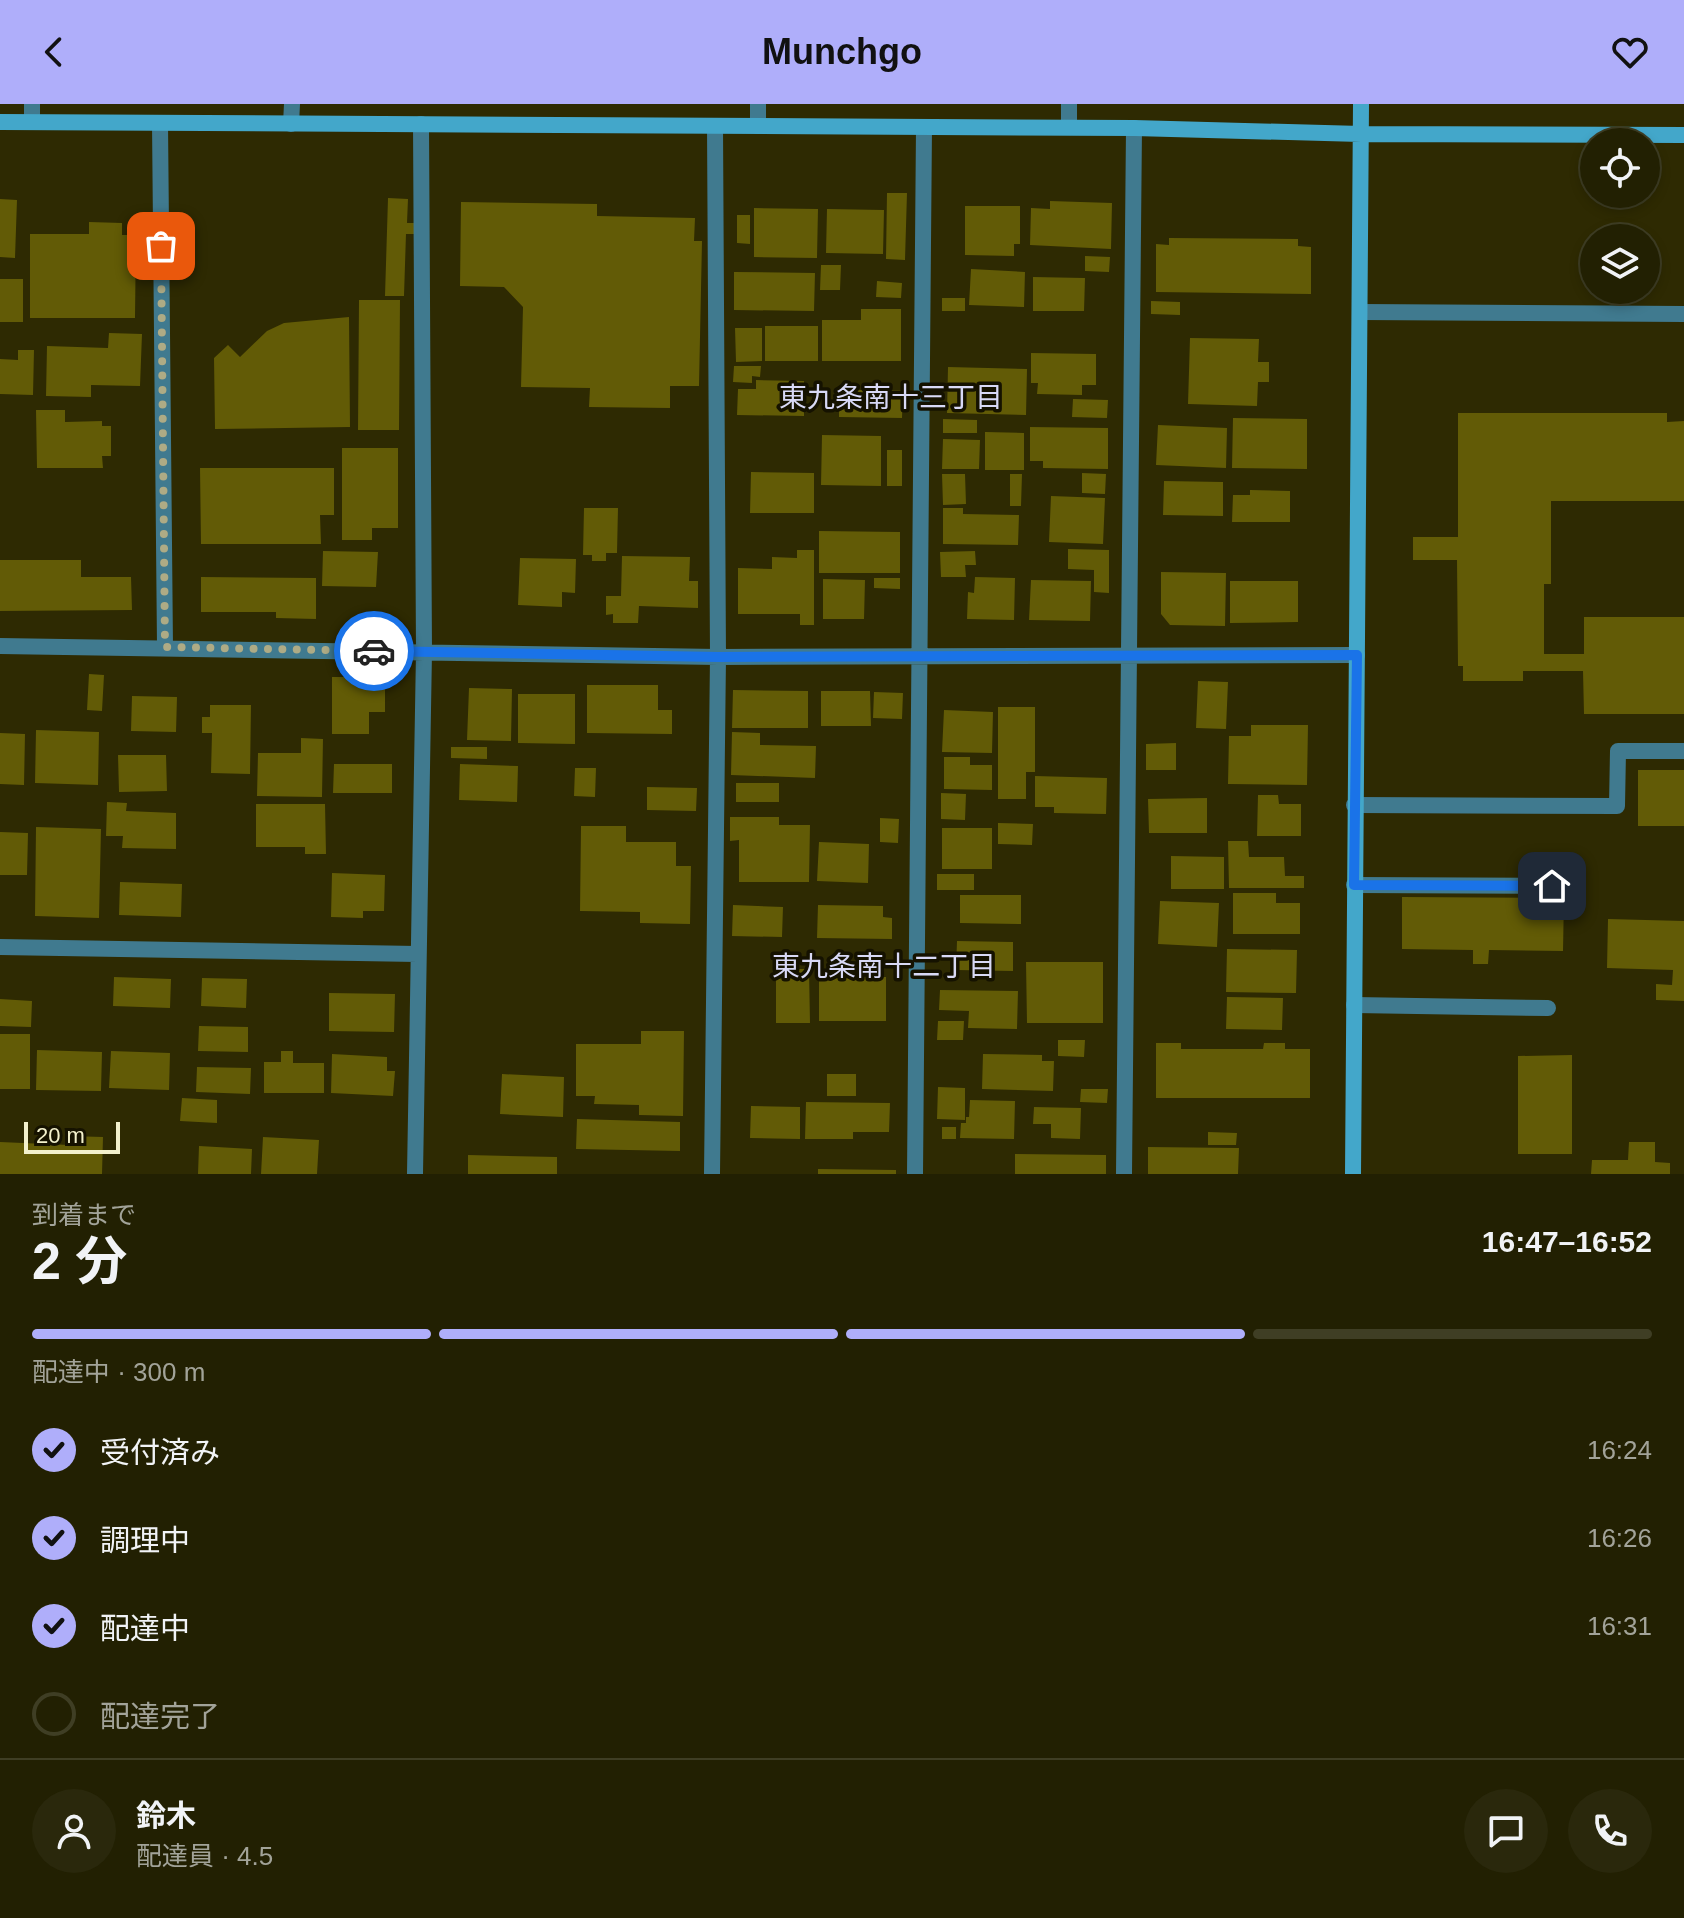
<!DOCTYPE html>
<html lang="ja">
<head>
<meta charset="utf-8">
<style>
	body { margin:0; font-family:Helvetica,"Noto Sans JP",sans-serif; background:#2a280c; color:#f1f3f6; height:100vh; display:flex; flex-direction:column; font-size:30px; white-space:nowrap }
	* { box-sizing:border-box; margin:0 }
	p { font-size:26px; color:#a2a399 }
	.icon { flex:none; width:44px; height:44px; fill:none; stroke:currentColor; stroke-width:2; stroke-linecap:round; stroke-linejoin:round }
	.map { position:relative; height:1070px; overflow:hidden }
	.drawer { display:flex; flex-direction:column; background:#222002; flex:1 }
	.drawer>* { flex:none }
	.fabs { position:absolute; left:1580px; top:24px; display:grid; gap:16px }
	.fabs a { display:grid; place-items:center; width:80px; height:80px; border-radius:50%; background:#222002; box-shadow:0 4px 12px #0003,0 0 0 2px #3f3e24; font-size:40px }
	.scale { position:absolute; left:24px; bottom:20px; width:96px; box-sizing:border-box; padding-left:8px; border:4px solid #f3f1cc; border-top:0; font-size:22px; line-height:28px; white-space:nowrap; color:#f3f1cc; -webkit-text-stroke:6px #151200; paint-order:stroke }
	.pin { position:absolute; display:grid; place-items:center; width:68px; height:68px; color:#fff; margin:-34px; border-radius:16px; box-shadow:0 4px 12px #0006 }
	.courier { position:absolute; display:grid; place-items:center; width:80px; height:80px; margin:-40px; border:6px solid #1a73e8; border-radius:50%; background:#fff; color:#222; box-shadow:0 2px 10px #0007 }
	.headline em { font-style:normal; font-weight:700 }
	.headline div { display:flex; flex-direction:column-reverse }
	.headline { display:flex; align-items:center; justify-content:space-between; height:136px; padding:0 32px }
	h1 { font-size:52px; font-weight:700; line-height:60px }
	.bar { display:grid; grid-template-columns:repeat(4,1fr); gap:12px 8px; align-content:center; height:96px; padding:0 32px }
	.bar i { height:10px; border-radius:6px; background:#3f3e24 }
	.bar .active { background:#afaefa }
	.bar p { grid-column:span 4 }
	.line { display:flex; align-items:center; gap:20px; padding:0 32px; border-top:2px solid #3f3e24 }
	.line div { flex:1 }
	.round { display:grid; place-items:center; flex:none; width:84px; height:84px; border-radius:42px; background:#2a280c }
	ol { padding:0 32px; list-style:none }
	li { display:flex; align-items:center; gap:24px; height:88px }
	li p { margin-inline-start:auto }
	li .icon { padding:8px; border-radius:50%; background:#afaefa; color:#111; stroke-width:4 }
	li:last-child { color:#a2a399 }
	li i { width:44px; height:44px; border:4px solid #3f3e24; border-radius:50% }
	header { display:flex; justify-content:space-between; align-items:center; height:104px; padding:0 32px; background:#afaefa; color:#111; font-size:36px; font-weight:700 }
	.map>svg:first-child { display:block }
	.building { fill:#625b06 }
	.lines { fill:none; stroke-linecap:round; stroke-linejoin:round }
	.lane { stroke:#407a8f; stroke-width:16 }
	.street { stroke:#407a8f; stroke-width:16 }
	.secondary { stroke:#43a7ca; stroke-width:16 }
	.done { stroke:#aeab85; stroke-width:8; stroke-dasharray:0 14.4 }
	.route { stroke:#1a73e8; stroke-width:10 }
	.labels { text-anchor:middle; stroke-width:7; stroke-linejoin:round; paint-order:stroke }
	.neighbourhood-label { font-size:28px; fill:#d8d9f6; stroke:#151200 }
</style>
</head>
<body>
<header><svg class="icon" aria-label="back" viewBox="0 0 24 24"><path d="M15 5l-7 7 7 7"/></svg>Munchgo<svg class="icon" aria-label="heart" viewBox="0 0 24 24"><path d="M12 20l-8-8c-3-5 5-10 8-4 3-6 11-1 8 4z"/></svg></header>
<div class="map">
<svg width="1684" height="1070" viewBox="0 0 1684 1070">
	<rect width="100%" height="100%" fill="#2e2a02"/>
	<path class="building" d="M887,89h20l-2,67 -19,-1z
		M388,94l20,1 -1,24h10v11h-11l-2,62h-19z
		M0,95l17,1 -2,58 -15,-1z
		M1050,97l62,2 -1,46 -81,-4 1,-37 19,1z
		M461,98l136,2v12l98,2 -1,23h8l-3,145h-29v22l-81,-1 1,-19 -69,-1 2,-80 -19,-20 -44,-1z
		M965,102h55v38h-6v12l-49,-1z
		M754,104l64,1 -1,49 -63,-1z
		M827,105l57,1 -1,44 -57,-1z
		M737,111h13v29l-13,-1z
		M89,118l33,1v12h14l-1,83h-105v-84h59z
		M1169,134l129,1v7l13,1v47l-155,-2v-48l13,1z
		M1085,152l25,1 -1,15 -24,-1z
		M821,161h20l-1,25h-20z
		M971,165l54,3 -1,35 -55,-2z
		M734,168l81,1 -1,38 -80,-1z
		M1033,173l52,1 -1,33h-51z
		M0,175h23v43h-23z
		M877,177l25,2 -1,15 -25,-1z
		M942,194h23v13h-23z
		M359,196h41l-1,130h-41z
		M1151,197l29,1v13l-29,-1z
		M861,205h40v52h-79v-41h39z
		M349,213l1,110 -135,2 -1,-71 14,-13 12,12 27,-26 17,-8z
		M765,222h53v35h-53z
		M735,224h27v33l-26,1z
		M109,229l33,1 -2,52 -49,-1v12l-45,-1 1,-50 61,2z
		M1190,234l69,1 -1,23h11v20h-11l-1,24 -69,-2z
		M18,246h16l-1,45 -33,-1v-35l18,1z
		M1031,249l65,1v31h-14v10l-45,-1 1,-11h-7z
		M734,262h27l-1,11 -8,-1v7l-19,-1z
		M948,263l79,2 -1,46 -79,-2z
		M756,276l48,1v35l-67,-1 1,-26h18z
		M839,286h64l-1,28 -63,-1z
		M1073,295l35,1 -1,18 -35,-1z
		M36,306h29v12l37,-1v5h9v30h-9l1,12h-66z
		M1458,309h209v9l17,-1v80h-133v83h-7v70h40v-37h100v97h-100l-1,-43h-60v10h-60v-15h-5l-1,-106h-44v-23h45z
		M1233,314l74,1v50l-75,-1z
		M943,315l34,1v13h-34z
		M1158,321l69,3 -1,40 -70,-3z
		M1030,323l78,1v41l-65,-1v-7h-13z
		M985,328l39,1v37h-39z
		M822,331l59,1v50l-60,-1z
		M943,335l37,1 -1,29h-37z
		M342,344h56v80h-26v12h-30z
		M887,346h15v36h-15z
		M200,364h134v47h-14l1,29h-120z
		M751,368l63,1v40h-64z
		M1082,369l24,1 -1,20 -23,-1z
		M942,370h23l1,30 -23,1z
		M1010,370h12l-1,32h-11z
		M1164,377l59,1v34l-60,-1z
		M1250,386l40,1v31h-58l1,-27h17z
		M1051,392l54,2 -2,46 -54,-2z
		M584,404h34l-1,45h-11v8h-14v-6h-9z
		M943,404h20v6l56,1 -1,30 -75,-1z
		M819,427l81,1v41h-81z
		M1068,445l41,1v43l-15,-1v-22l-26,-1z
		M797,446h17v75h-14v-11h-62v-46l34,1v-12l25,1z
		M323,447l55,1 -2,35 -54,-1z
		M975,447l1,14h-11l1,12h-25l-1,-25z
		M622,452l68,1 -1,24h9v27l-59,-2 -1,17h-25v-9l-7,1v-19h15z
		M520,454l56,1 -1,34 -13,-1v15l-44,-2z
		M0,456h81v17h50l1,33 -132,1z
		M1161,468l65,1 -1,53 -55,-1 -9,-11z
		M201,473l115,1v41l-40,-1v-6h-75z
		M975,473l40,1 -1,42 -47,-1 1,-27 6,1z
		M874,474h26v11l-26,-1z
		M823,475l42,1 -1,39h-41z
		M1031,476l60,1 -1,40 -61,-1z
		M1230,477h68v41l-68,1z
		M89,570l15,1 -2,36 -15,-1z
		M332,573h53v35h-16v22h-37z
		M1198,577l30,1 -2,47 -30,-1z
		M587,581h71v25h14v24l-85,-1z
		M469,584l43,1 -1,52 -44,-1z
		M733,586l75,1v37h-76z
		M821,587h49l1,35h-50z
		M874,588l29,1 -1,26 -29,-1z
		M518,590h57v50l-57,-1z
		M132,592l45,1 -1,35 -45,-1z
		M210,601h41l-1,69 -39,-1 1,-40h-10v-16h8z
		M998,603h37v65h-9v27h-28z
		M944,606l49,2 -1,41 -50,-1z
		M1251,621h57l-1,60 -79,-1 1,-48h22z
		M36,626l63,2 -1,53 -63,-2z
		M732,628l28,1v12l56,1 -1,32 -84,-3z
		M0,629l25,1 -1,51 -24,-1z
		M301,634l22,1 -1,58 -65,-1 1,-43h43z
		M1176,639v27h-30v-26z
		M451,643h36v12l-36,-1z
		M118,651h48l1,36 -48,1z
		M944,653h26v8h22v25l-48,-1z
		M334,660h58v29h-59z
		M460,660l58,2 -1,36 -58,-2z
		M575,664h21l-1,29 -21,-1z
		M1638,666h46v56h-46z
		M1035,672l72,2 -1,36 -52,-1v-6h-19z
		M736,679h43v19h-43z
		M647,683l50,1 -1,23 -49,-1z
		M941,689l25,1 -1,26 -24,-1z
		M1258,691h20l1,9h22v32h-44z
		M1207,694v35h-58l-1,-34z
		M107,698l20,1 -1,8 50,2v36l-54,-1 1,-12h-17z
		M256,700h69l1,50h-21v-7h-49z
		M730,713h49v8h31l-1,57h-70v-42l-9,1z
		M880,714l19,1 -1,24 -18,-1z
		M998,719l35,1 -1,21 -34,-1z
		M581,722h45v16h50v24h15l-1,58 -50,-1v-11l-60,-1z
		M36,723l65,2 -2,89 -64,-2z
		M942,724h50v41h-50z
		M0,728l28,1 -1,42h-27z
		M1228,737h20l1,16h35l1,19h19v12h-75z
		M819,738l50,2 -1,39 -51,-2z
		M1171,752l53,1v32h-53z
		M332,769l53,2 -1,36h-21v7l-32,-1z
		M937,770h37v16h-37z
		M120,778l62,2 -1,33 -62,-2z
		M1233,789h43v10h24v31h-67z
		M960,791h61v29l-61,-1z
		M1402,793l162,1 -1,53 -74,-1 -1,14h-15v-14l-71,-1z
		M1160,797l59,2 -2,44 -59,-3z
		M733,801l50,2 -1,30 -50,-1z
		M818,801l65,1v11l9,1v21l-75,-1z
		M1608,815l76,2v80l-28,-1v-16l16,1 1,-15 -66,-2z
		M957,837l56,1v29l-57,-1z
		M1227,845l70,1 -1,43 -70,-1z
		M1026,858h77v61h-76z
		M776,865h33l1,54h-34z
		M114,873l57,2 -1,29 -57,-2z
		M819,873h67v44h-67z
		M202,874l45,1 -1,29 -45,-2z
		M940,886l78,1 -1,38 -49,-1 1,-17 -30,-1z
		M329,889l66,1 -1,38 -65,-1z
		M1227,893l56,1 -1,32 -56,-1z
		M0,895l32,2 -1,26 -31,-1z
		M938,917h26l-1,19h-26z
		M199,922l49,1v25l-50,-1z
		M641,927h43l-1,85 -44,-1v-10l-45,-1 1,-8h-19v-52h65z
		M0,930h30v55h-30z
		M1058,936h27l-1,17 -26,-1z
		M1156,939h25v6h82l1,-6h21v6h25v49h-154z
		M37,946l65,2 -1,39 -65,-1z
		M111,947l59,2 -1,37 -60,-2z
		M281,947h12v12h31v30h-60v-31h17z
		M332,950l55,3v14h8l-2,25 -62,-3z
		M983,950l59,1v6h12l-1,30 -71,-2z
		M1572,951v99h-54v-98z
		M197,963l54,1 -1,26 -54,-2z
		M502,970l62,3 -1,40 -63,-3z
		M827,970h29v22h-29z
		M938,983l27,1v32l-28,-1z
		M1081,985h27l-1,14 -27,-1z
		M182,994l35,2v23l-37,-2z
		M970,996l45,1 -1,38 -54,-1 1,-15h5v-6h3z
		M806,998l84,1 -1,29h-36v7h-48z
		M751,1002l49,1v32l-50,-1z
		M1034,1003l47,1 -1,31 -29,-1v-14h-18z
		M577,1015l103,3v29l-104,-2z
		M942,1023h14v12h-14z
		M1208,1028l29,1 -1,12h-28z
		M69,1032l34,1 -1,37h-102v-32l69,3z
		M263,1033l56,3 -2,34h-56z
		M1629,1038h26v20l15,1v11h-79l1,-14h36z
		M199,1042l53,3 -1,25h-53z
		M1148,1043l91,1 -1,26h-90z
		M1015,1050l91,1v19h-91z
		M468,1051l89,2v17h-89z
		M818,1065l78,1v4h-78z"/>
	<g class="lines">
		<path class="lane" d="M758,0v22
			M1069,23v-23
			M1360,208l324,2
			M1354,701l263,1 1,-55h66
			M1354,781l198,1
			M1354,901l194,3"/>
		<path class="street" d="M32,18v-18
			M160,19l5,524
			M291,20l1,-20
			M0,542l718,11 639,-2
			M0,843l417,7
			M415,1070l9,-522 -3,-528
			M712,1070l6,-517 -3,-531
			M915,1070l9,-1047
			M1124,1070l10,-1046"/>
		<path class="secondary" d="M0,18l1134,6 227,6 323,1
			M1353,1070l8,-1070"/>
	</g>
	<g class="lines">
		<path class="done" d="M161,142l4,401 209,4"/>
		<path class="route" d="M374,547l344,6 639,-2 -3,230 198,1"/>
	</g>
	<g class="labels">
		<g class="neighbourhood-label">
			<text x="891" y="303">東九条南十三丁目</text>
			<text x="884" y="872">東九条南十二丁目</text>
		</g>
	</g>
</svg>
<div class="fabs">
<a><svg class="icon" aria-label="locate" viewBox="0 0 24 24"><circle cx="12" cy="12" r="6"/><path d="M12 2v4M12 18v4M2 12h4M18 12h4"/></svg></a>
<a><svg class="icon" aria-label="layers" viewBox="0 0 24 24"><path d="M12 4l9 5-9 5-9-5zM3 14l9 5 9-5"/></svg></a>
</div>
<div class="scale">20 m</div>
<div class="pin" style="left:161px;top:142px;background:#ea580c"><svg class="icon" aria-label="bag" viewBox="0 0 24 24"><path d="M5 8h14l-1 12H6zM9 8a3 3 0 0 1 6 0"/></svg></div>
<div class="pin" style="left:1552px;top:782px;background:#1f2937"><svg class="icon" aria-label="home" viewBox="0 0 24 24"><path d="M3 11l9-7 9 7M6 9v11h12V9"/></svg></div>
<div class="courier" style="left:374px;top:547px"><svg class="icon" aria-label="car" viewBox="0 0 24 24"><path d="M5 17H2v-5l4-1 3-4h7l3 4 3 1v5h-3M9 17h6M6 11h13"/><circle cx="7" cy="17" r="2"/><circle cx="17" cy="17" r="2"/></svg></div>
</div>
<section class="drawer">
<div class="headline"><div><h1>2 分</h1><p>到着まで</p></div><em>16:47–16:52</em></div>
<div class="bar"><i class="active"></i><i class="active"></i><i class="active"></i><i></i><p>配達中 · 300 m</p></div>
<ol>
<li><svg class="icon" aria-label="check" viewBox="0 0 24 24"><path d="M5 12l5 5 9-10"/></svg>受付済み<p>16:24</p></li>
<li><svg class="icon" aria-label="check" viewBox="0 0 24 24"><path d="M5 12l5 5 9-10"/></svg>調理中<p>16:26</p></li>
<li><svg class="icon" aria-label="check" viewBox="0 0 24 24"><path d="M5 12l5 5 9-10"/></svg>配達中<p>16:31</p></li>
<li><i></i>配達完了</li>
</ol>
<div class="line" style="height:144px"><a class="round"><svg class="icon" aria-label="person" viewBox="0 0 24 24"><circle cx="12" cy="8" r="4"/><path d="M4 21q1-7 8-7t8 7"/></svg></a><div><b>鈴木</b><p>配達員 · 4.5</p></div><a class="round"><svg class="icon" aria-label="chat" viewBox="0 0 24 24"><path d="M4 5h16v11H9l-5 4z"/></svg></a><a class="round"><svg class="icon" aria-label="phone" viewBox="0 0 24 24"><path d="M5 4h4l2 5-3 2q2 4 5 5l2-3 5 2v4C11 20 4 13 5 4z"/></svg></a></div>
</section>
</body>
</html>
